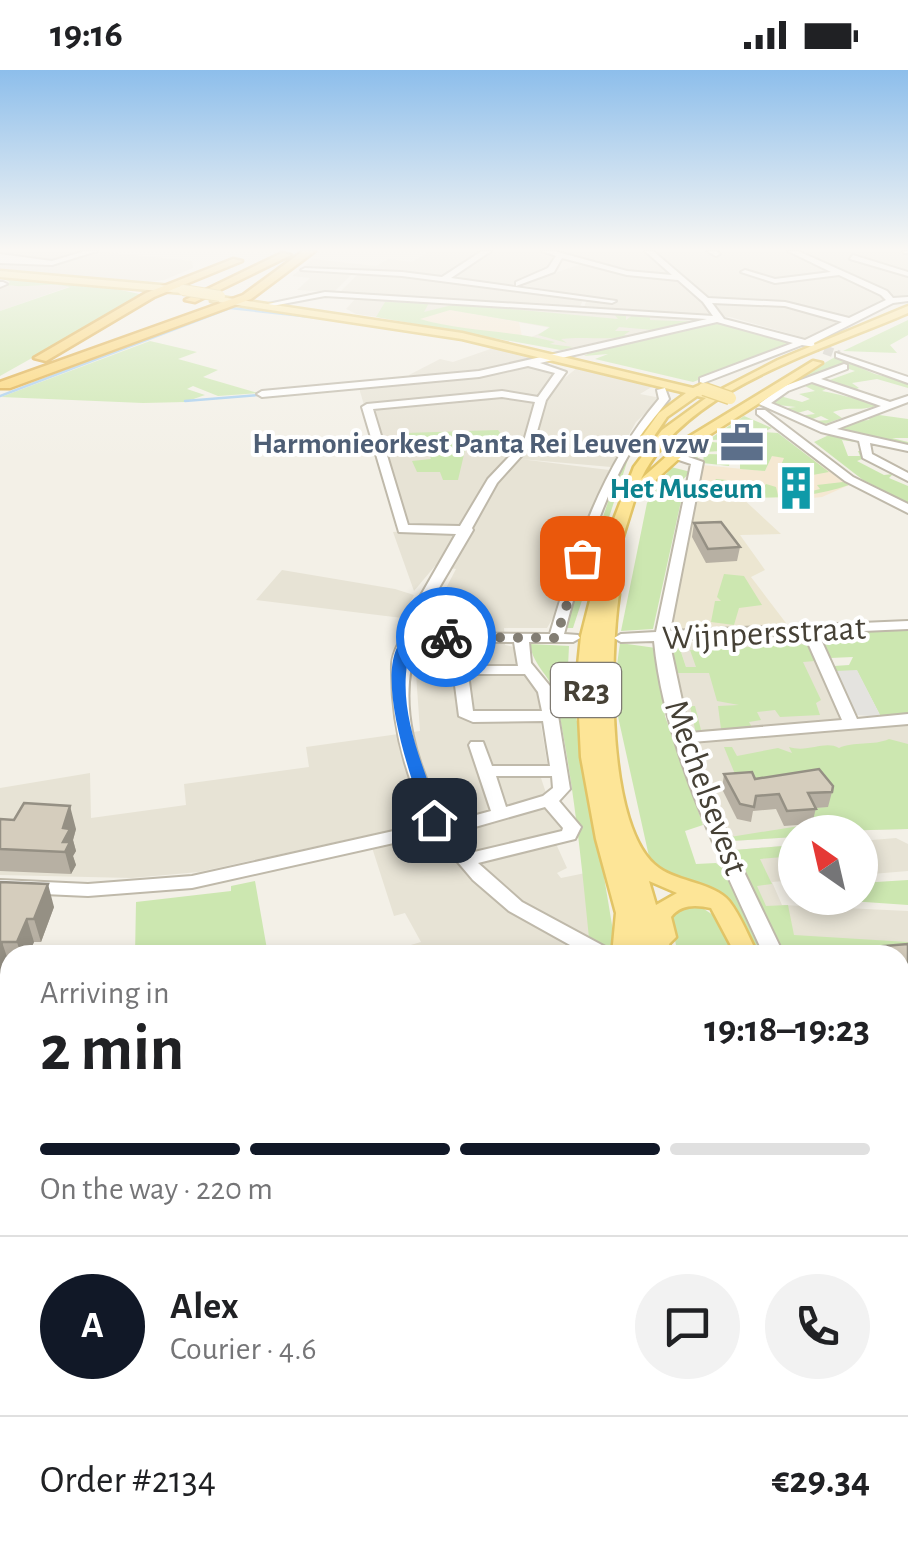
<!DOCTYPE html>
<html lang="en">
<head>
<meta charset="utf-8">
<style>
	body { margin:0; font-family:"Alegreya Sans",sans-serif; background:#f2f2f2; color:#202124; height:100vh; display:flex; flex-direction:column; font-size:38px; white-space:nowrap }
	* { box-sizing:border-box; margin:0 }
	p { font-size:32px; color:#757577 }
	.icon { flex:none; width:55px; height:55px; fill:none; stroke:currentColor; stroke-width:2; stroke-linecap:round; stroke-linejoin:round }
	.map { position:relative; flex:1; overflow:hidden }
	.details { position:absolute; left:0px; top:875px; width:910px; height:622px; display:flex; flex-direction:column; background:#fff; border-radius:30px 30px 0 0; box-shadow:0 5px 15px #0003 }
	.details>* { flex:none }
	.needle { width:65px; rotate:326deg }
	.buttons { position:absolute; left:778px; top:745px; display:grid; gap:20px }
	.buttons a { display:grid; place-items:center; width:100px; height:100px; border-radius:50%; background:#fff; box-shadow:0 5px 15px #0003; font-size:50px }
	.pin { position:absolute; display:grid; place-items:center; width:85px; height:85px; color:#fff; margin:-42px; border-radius:20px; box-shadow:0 5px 15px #0006 }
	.courier { position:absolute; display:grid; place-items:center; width:100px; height:100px; margin:-50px; border:8px solid #1a73e8; border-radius:50%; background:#fff; color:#222; box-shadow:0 2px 12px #0007 }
	.overview em { font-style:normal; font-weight:700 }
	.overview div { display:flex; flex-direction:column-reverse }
	.overview { display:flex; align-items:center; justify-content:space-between; height:170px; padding:0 40px }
	h1 { font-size:65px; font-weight:700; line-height:75px }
	.bar { display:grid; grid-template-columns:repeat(4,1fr); gap:15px 10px; align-content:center; height:120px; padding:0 40px }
	.bar i { height:12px; border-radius:8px; background:#e0e0e0 }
	.bar .selected { background:#111827 }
	.bar p { grid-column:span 4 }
	.line { display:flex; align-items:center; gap:25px; padding:0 40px; border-top:2px solid #e0e0e0 }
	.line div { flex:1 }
	.round { display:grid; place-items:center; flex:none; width:105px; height:105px; border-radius:52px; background:#f2f2f2 }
	.status { display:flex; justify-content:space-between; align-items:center; height:70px; padding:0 50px; background:#fff; direction:ltr }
	.status svg { height:28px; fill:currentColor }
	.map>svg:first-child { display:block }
	.residential { fill:#e7e3d5 }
	.commercial { fill:#f5e8d2 }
	.education { fill:#ece6d1 }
	.green { fill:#cce7b0 }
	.parking { fill:#e4e3df }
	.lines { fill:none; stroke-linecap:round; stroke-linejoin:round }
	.stream { stroke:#a4cdef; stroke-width:2.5 }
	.minor-tunnel { stroke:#d0cdc4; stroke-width:9; stroke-dasharray:9 4; stroke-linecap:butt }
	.minor-casing { stroke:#bfb9aa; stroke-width:4 }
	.major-casing { stroke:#e2c466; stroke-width:5 }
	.highway-casing { stroke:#dca839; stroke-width:5 }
	.minor { fill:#fff; fill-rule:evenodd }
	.major { fill:#fde597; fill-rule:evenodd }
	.highway { fill:#fcd36a; fill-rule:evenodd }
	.major-bridge-far1-casing { stroke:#e2c466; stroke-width:12; stroke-linecap:butt }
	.major-bridge-casing { stroke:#e2c466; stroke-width:15; stroke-linecap:butt }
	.major-bridge-far1 { stroke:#fde597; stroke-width:10 }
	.major-bridge { stroke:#fde597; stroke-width:12 }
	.wall { fill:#b7b0a3 }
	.shaded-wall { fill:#959084 }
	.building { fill:#d5cdbd; stroke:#959084; stroke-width:2.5 }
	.route { fill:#1a73e8 }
	.done { stroke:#837e74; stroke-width:10; stroke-dasharray:0 18 }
	.labels { text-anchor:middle; stroke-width:8; stroke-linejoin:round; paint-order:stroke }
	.far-service-label { font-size:30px; font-weight:bold; fill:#4e5e75; stroke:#fff; text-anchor:end }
	.far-culture-label { font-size:30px; font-weight:bold; fill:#0d838f; stroke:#fff; text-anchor:end }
	.shield { fill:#fff; stroke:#7e7a72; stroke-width:2.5 }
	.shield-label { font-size:32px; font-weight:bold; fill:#464136 }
	.street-label { font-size:35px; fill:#464136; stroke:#fff }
</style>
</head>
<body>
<div class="status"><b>19:16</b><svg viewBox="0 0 49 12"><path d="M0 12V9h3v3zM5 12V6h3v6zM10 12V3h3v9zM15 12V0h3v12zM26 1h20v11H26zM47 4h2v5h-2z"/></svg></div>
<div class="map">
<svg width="908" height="1496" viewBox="0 0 908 1496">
	<rect width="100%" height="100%" fill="#f3f0e7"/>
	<path class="residential" d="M0,181h95l97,10 1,7 -29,12 -22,3 -142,-11z
		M430,181h53l-41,26 -139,-8 50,4 -19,19 -37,-2 13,-12 -18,-2 21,-17 63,7 12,-7 24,3z
		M492,181h45l19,4 -10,16 -34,14 -62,-8z
		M553,181h355v47l-99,41 -79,-22 -146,-10 4,-10 23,3 -91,-15 64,-22z
		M359,203l82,6 143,18 -4,10 -241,-14z
		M51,213l20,3 -71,25v-25z
		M356,228l309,18 42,3 -146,31 -38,-9 28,-13 -105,-19 -41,12 -49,-7 -10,-5z
		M499,276l41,10 -16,9 31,7 -9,13 9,1 23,-19 77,18 -15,9 21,4 -25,24 -25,45 -91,-8 89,11 -49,136 -13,22h-43l1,17 9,2 4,20 20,27 5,19 -3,6 8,49 -8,7 6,18 -10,5 32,32 -16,5 15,33 -10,5 4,5 34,-7 -4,84h-21l-14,-8 -41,8h-108l-3,-8 17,-5 -16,-29 -11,3 -26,-81 -169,37 -67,6 -132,-3v-87l90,-15 1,45 95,-13 -2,-21 125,-17 -3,-20 114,-16 -4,-58 38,-1 -1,-6 -36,-1 6,-18 19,-3v-14l-13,-9 27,-52 -21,-3 -21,25 -21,-59 28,-2 -3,-6 -13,-1 -17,-63 -14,-52 14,-5 -24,2 -5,-17 52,-9 -2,-4 31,-16 13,3z
		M282,500l113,19 19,6 -12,23 -146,-18z
		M804,566l39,85 -153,11 -15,-59h13l-10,-30z
		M908,655v104l-113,3v5l-64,4 -39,-98z
		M896,768l12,6v27l-48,4v-34z
		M795,775v35l-23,2 10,23 126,6v131l-8,1v-88h-115l-50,-105z"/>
	<path class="commercial" d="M446,239l73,13 4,19 -118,-20z
		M805,384l44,31 -27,12 -29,3 -24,-4 -73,2 6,-33 63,6 7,-15z"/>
	<path class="education" d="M740,426l41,38 -41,1 25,35 -14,7 38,50 -112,6 -4,-13 23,-122z
		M377,1488h429l3,8h-431z"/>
	<path class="green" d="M0,207l93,7 51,11 -144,81v-65l70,-24c-22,-6 -42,2 -65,-2l5,-3z
		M385,232l44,1 -5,9 32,-8 162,15 -5,-6 13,1v6l8,-6 16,1v5l56,2 -42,9 -45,-4 -4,4h15l-6,4 8,1c-29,5 -44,0 -71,3l6,4 -29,-8 12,-8 -100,-17 -30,9c44,13 92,11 135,23l-5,2 23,3 -12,3 -185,-33z
		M908,250v15l-18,10 7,8 -54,-2z
		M717,253l79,20 -103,39 -98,-23 13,-5 -24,2 13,-7z
		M150,271l47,11 -19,7 40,11 -15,7 55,16 -40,3 -25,-10 -6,3 18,6 -20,7 -42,1 -142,-6z
		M835,287l40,17 33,8v6l-31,-9 -25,4 7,5 -8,3 -27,-9 31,-11 -15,-5 -59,22z
		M814,311l16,6 -8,4c29,6 33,8 60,13 -24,9 -29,1 -49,8l9,6 -17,6 -12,-3 16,-1 -8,-4 -11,4 -12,-4 17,-2 -7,-4 -14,4 -14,-5 16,-2 -27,-3 11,-8 22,6 8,-3 -11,-5 16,-3 -12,-6z
		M872,344l36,5v19h-16l16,4v4l-69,-18 11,-7 20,-1 -6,-3z
		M744,346l28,12 -9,4 15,1 51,39 -49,9 -1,-4 14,-2 -14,-5 5,-12 -12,-2 -7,15 -25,-2v-8l-10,-1 -1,6 -26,-3 1,-9 53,1 -5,-6 -47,3 7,-10 37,4 -4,-7 -36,1 -13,20 -12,-4z
		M498,360l11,14 -43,2 -8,34h-15l-3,-8h-23l-5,-11 19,-2 -3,-7 -17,1 -6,-20z
		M829,365l33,8 -20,-3 6,16h12l-2,-5h5l4,6 -10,4 27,14 9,-1 -4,4 19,8v17l-45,-23 -49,-38z
		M623,388l5,1 -55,169h-8z
		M671,397l20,5 -10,9 4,2 -32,146 -32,2 26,-128z
		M716,409l11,1 -2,10 33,4 8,-10 10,3 2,8 7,-1 -2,-4 13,-1 4,5 20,-5 -3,-4 26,-3 6,3c-51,18 -99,11 -153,13l7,-1z
		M724,504l20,2 18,29 -23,3 -5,17 -23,-3 4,-21h6l-4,-4z
		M908,559v85l-27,3 -24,-46h-21l-2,-5 15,-1 4,-8 -23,1 -7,-15 37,-2 -5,-9z
		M620,573l36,5 9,68 38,109 -18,6 11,33 20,-1 13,11 38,81h-11l-27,-53 -77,-32 -39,-176z
		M669,573h9l8,24h10l-6,-17 118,-6 7,17 -12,1 18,38 -5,3 4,12 -40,2 -5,-7 -18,2 4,8 -12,2 4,7 -63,3 5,-3 -5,-23h5l6,24 20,-1 -3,-23 21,-1 -22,-4 -8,-28h-34z
		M530,574l39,2 -2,41 13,45 37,223 -28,-17c-8,-81 -16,-160 -33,-240 -4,-22 -23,-31 -26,-54z
		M889,669l19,5v85l-113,3v5l-64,4 -1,-4 82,-13 -7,-16 22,-1 -88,-23 -15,-37h8l5,9 41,-8 14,5 -3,-6c19,6 36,-7 50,1 14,-7 35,-2 50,-9z
		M795,775v11l-35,3 12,25 -15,2 9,20 22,-1 6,30 114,7v17l-7,-5 -116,1 -50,-105z
		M908,810v25l-101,-7h53v-15z
		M255,811l13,74h-133l1,-53 95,-11v-5z
		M695,833l21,14 18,38h-56l-9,-44z
		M900,1161l8,15v237l-8,-15z
		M10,1291v197h367v8h-377v-203z"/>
	<path class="parking" d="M857,600l21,41 3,6 -25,-2 -20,-44z
		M377,1488h113l-11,8h-102z"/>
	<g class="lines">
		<path class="stream" d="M0,326l230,-88 100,11
			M185,331l73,-6"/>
		<path class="minor-tunnel" d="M812,275l27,10"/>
		<g class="minor-casing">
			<path id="minor" d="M85,181h12l-45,14 -52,-2v-9l52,7z
				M482,181h9l-40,27 165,23 -4,2 -210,-27 -101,-6 4,-2 97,4 40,5z
				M542,181h12l73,20 45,4 -27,-24h8l55,47 77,4 64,16 37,-18 -5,-5 -42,-20 -64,8 -34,-11 4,-2 30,9 56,-7 -43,-21h10l89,40 6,7 15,-1v4l-15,2 -79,40 1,4 -13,-2 -99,38 -3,-1v-4l93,-35 -76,-21 -177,41 26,9 -20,28 -12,42 -37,41 -25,45 1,2 -37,63 -15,40 129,1c25,-85 51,-167 109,-235l-2,-9 8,-2 4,11c-13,17 -27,32 -37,50 -34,57 -51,122 -68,185l14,1 2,3 -7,4h-44l2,21 23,28 16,98 -11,12 22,26 -6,12 -97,24 44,39 89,48 3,5h-26l-79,-44 -36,-31 -39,-46 -242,54 -104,8 -88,-4v-12l88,4 104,-8 206,-46 29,-12c-25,-49 -36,-100 -35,-154 1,-17 13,-26 13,-41l51,-89 -57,-2 -37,-125 5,-3 135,-13 36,6 17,-24 -27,-7 -49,11 -217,20 -5,-3 5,-3 217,-20 228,-52 -382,-23 -53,10 -4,-2 57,-12 388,24 -10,-14 -25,-22 -51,-5 -65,-17 -8,14 -38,14v-4l32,-14 8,-12zM712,233l73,3 57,16 -37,18 -81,-21zM502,327l33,5 -11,39 -36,38 -28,47 -52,-1 -35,-116zM418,571l96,1 4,24h-58l-7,4 6,46 14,6 70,-1 7,45h-58l-9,-24h-12l-2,3 22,66 -44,12c-30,-56 -52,-119 -29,-182zM468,604h57l13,18 4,19h-69zM496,706h56l1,12 -10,8 -37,11zM545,737l18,21 -1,3 -92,22 -16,-20z
				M707,181h9l4,3 -4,2z
				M903,181h5v2h-4z
				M853,185l55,17v4l-58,-17z
				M0,212h3l4,2 -7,3z
				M836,283l72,24v6l-72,-26z
				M844,294l3,1v4l-26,10 69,23 18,-6v6l-71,27 71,16v6l-38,-8 2,11 36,19v8l-45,-23 -4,-17 -38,-9 -62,-28 23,-17zM812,312l69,24 -55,20 -55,-23 17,-12z
				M757,340h8l88,67 55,27v9l-63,-32 -88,-67z
				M674,382l29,10 -33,169 238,-10v8l-90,4 39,86 51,-5v10l-216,18 41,107 51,106h-20c-44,-96 -100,-208 -110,-314l-33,1 -7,-4 7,-4 35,-2 35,-168 -21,-7v-4zM804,564l38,86 -153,13 -20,-93z
				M908,1061v20l-8,2v-20z
				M900,1135l8,3v33l-8,-3z
				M822,1488h31l3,8h-31z"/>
		</g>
		<g class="major-casing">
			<path id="major" d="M0,201l183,16 5,3 -5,3 -183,-16z
				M214,226l248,37 231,55 9,-4 6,3 -4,4 10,2 64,-33 130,-54v7c-87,38 -223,75 -267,166l46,-41 126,-77 9,2 -127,81 -46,42 -10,-1 -33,106h10l3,3c-9,62 -14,236 40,274 19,14 55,15 70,33 12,15 20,37 29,54h-22l-25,-47c-15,-3 -30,-4 -40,9l5,20 -7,7 4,11h-61l4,-42 -20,-74 -15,-82 -4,-82 4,-39 23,-91 30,-78 28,-37 44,-32 -9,-2 -30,21 -19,28 -4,1 -6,-4 21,-29 27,-20 -224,-54 -251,-38zM649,811l28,12 -21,12z
				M10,1250v30l-10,2v-30z
				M900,1429l8,3v46l-8,-3z
				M900,1479l8,17h-36l-3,-8h31z"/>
		</g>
		<g class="highway-casing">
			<path id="highway" d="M303,181h12l-64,48 -241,89h-10v-6l243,-87z
				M282,183l9,2 -96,47 -10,-2z
				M233,189l9,2 -88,36 -108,64 -12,-3 112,-65z"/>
		</g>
		<use href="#minor" class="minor"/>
		<use href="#major" class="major"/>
		<use href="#highway" class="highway"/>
		<g class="major-bridge-far1-casing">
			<path id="major-bridge-far1" d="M183,220l37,6"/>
		</g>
		<g class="major-bridge-casing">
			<path id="major-bridge" d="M704,319l26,9"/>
		</g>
		<use href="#major-bridge-far1" class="major-bridge-far1"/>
		<use href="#major-bridge" class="major-bridge"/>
	</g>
	<path class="wall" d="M782,408l28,11 -1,5h-19l-9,-12z
		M694,453l46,24 -3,14 -31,2 -14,-26z
		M724,704l31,5 77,13 -4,15 -12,1 -4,16 -28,2 -8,-17 -23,2 -2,11 -14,-3 -15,-30z
		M0,749l76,10 -3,11 3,11 -3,5 3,9 -5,9 -71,-3z
		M0,812l54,25 -13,35h-7l-6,13h-18v11l-10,24z
		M908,874v63l-8,1v-53h-43l2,-7z
		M908,960v43l-8,1v-43z"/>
	<path class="shaded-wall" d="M70,736l6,23 -3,11 3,11 -3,5 3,9 -5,9 -6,-22 -2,-24z
		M48,814l6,23 -13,35 -7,-23z
		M27,849l7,23 -6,13h-7l-4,-13z
		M2,872l8,24 -10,24v-42z"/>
	<path class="building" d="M782,408h20l8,11 -19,1z
		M721,452l19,25 -32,2 -14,-26z
		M819,699l14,17 -1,6 -24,1 8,16 -29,2 -8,-17 -23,2 -2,11 -14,-3 -16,-30 28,-2 3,7z
		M24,733l46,3 -7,22 7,1 -7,13h7l-5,10 -65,-3v-30l14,1z
		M0,812l48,2 -14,35h-7l-10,23h-15l-2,6z
		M908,874v46l-8,1v-36h-39l-2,-7z
		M908,960v26l-8,1v-26z"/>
	<linearGradient id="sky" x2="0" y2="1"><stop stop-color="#8dbeeb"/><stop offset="0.46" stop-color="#faf8f4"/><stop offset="1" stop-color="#faf8f4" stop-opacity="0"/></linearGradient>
	<rect width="908" height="390" fill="url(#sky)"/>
	<path class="route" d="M410,563l42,4 -38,4c-24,57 9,124 28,179l-8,5 -9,-5c-12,-38 -59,-162 -15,-187z"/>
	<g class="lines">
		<path class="done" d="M446,567l110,1 26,-80"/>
	</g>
	<defs>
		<g id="office-bare" transform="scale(3.45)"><path d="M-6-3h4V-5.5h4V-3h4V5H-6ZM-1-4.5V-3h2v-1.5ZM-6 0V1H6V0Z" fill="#5c6f8a" stroke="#fff" stroke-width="2.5" paint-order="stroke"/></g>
		<g id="building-bare" transform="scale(3.45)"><path d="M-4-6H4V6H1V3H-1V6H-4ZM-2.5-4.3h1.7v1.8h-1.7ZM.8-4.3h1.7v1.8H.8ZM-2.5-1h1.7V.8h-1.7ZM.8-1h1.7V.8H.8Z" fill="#0f9aa8" stroke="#fff" stroke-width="2.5" paint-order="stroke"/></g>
	</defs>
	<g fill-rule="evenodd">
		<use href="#office-bare" x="742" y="373"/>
		<use href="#building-bare" x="796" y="418"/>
	</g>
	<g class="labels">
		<g class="far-service-label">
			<text x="709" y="383">Harmonieorkest Panta Rei Leuven vzw</text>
		</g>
		<g class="far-culture-label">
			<text x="763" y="428">Het Museum</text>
		</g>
		<rect class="shield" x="551" y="593" width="70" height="54" rx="8"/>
		<g class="shield-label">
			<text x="586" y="631">R23</text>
		</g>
		<g class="street-label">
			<text transform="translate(764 562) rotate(-3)" y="12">Wijnpersstraat</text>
			<text transform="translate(707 717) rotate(70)" y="12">Mechelsevest</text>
		</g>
	</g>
</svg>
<div class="buttons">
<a><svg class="needle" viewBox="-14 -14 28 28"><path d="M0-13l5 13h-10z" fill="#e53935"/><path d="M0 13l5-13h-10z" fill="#757577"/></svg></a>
</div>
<div class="pin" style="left:582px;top:488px;background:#ea580c"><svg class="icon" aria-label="bag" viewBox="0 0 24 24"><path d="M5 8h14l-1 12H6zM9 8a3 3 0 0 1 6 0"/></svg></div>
<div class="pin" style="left:434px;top:750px;background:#1f2937"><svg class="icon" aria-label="home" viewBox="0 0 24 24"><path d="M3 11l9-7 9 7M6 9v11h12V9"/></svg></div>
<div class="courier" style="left:446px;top:567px"><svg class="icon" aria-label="bike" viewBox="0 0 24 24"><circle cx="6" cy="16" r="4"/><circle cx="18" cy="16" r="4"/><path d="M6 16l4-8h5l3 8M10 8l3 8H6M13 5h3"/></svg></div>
<section class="details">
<div class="overview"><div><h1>2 min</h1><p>Arriving in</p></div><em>19:18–19:23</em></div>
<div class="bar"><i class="selected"></i><i class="selected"></i><i class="selected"></i><i></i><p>On the way · 220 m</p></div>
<div class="line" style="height:180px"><b class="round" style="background:#111827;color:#fff">A</b><div><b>Alex</b><p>Courier · 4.6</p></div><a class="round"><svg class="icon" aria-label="chat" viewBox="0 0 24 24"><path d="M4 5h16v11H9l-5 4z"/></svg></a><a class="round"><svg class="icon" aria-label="phone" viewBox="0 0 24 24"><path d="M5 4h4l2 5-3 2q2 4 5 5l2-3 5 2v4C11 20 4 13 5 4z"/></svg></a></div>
<div class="line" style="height:130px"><div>Order #2134</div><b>€29.34</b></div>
</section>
</div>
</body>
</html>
